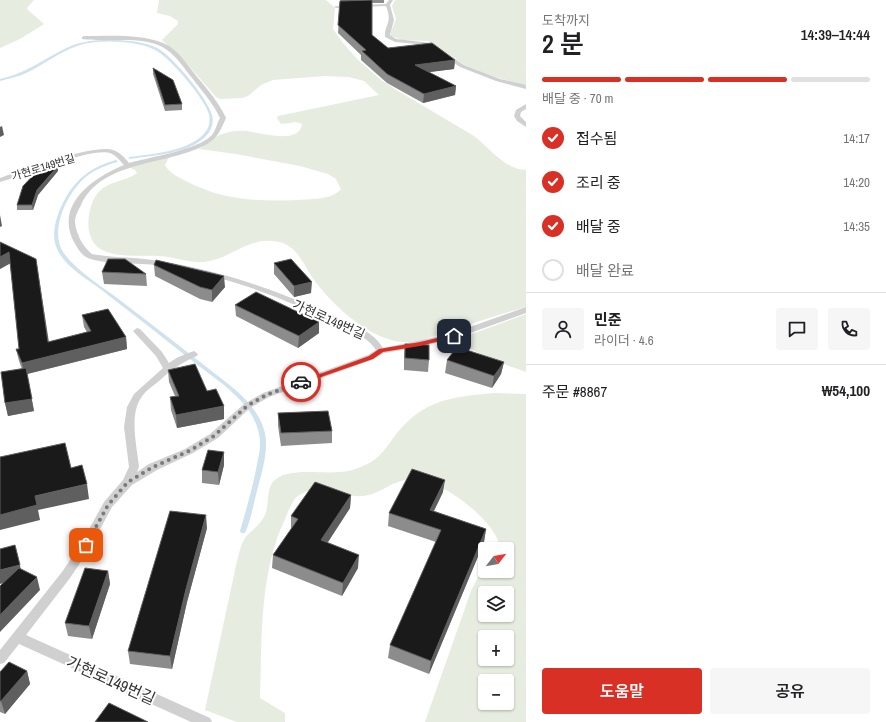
<!DOCTYPE html>
<html lang="ko">
<head>
<meta charset="utf-8">
<style>
	body { margin:0; font-family:"Archivo Narrow","Noto Sans KR",sans-serif; background:#f6f6f6; color:#202124; height:100vh; display:flex; flex-direction:column; font-size:15px; white-space:nowrap }
	* { box-sizing:border-box; margin:0 }
	p { font-size:13px; color:#757577 }
	.icon { flex:none; width:22px; height:22px; fill:none; stroke:currentColor; stroke-width:2; stroke-linecap:round; stroke-linejoin:round }
	.map { position:relative; flex:1; overflow:hidden }
	.details { display:flex; flex-direction:column; background:#fff; width:360px }
	.details>* { flex:none }
	.needle { width:26px; rotate:59deg }
	.fabs { position:absolute; left:478px; top:542px; display:grid; gap:8px }
	.fabs a { display:grid; place-items:center; width:36px; height:36px; border-radius:4px; background:#fff; box-shadow:0 1px 3px #0004; font-size:20px }
	.pin { position:absolute; display:grid; place-items:center; width:34px; height:34px; color:#fff; margin:-17px; border-radius:8px; box-shadow:0 2px 6px #0006 }
	.courier { position:absolute; display:grid; place-items:center; width:40px; height:40px; margin:-20px; border:3px solid #d93025; border-radius:50%; background:#fff; color:#222; box-shadow:0 1px 5px #0007 }
	.headline em { font-style:normal; font-weight:600 }
	.headline div { display:flex; flex-direction:column-reverse }
	.headline { display:flex; align-items:center; justify-content:space-between; height:68px; padding:0 16px }
	h1 { font-size:26px; font-weight:600; line-height:30px }
	.bar { display:grid; grid-template-columns:repeat(4,1fr); gap:6px 4px; align-content:center; height:48px; padding:0 16px }
	.bar i { height:5px; border-radius:3px; background:#e0e0e0 }
	.bar .selected { background:#d93025 }
	.bar p { grid-column:span 4 }
	.line { display:flex; align-items:center; gap:10px; padding:0 16px; border-top:1px solid #e0e0e0 }
	.line div { flex:1 }
	.round { display:grid; place-items:center; flex:none; width:42px; height:42px; border-radius:4px; background:#f6f6f6 }
	ol { padding:0 16px; list-style:none }
	li { display:flex; align-items:center; gap:12px; height:44px }
	li p { margin-inline-start:auto }
	li .icon { padding:4px; border-radius:50%; background:#d93025; color:#fff; stroke-width:4 }
	li:last-child { color:#757577 }
	li i { width:22px; height:22px; border:2px solid #e0e0e0; border-radius:50% }
	.button { display:flex; gap:8px; margin-top:auto; padding:8px 16px }
	.button a { flex:1; height:46px; border-radius:4px; background:#d93025; color:#fff; font-size:16px; font-weight:600; line-height:46px; text-align:center }
	.button a+a { background:#f6f6f6; color:#202124 }
	main { display:flex; flex:1; min-height:0 }
	.map>svg:first-child { display:block }
	.green { fill:#e6ecdf; fill-rule:evenodd }
	.lines { fill:none; stroke-linecap:round; stroke-linejoin:round }
	.stream { fill:#cfe2ee; fill-rule:evenodd }
	.service { fill:#d0d0d0; fill-rule:evenodd }
	.wall { fill:#8c8c8c }
	.shaded-wall { fill:#5f5f5f }
	.building { fill:#1a1a1a; stroke:#5f5f5f }
	.route { fill:#d93025 }
	.done { stroke:#7a7a7a; stroke-width:4; stroke-dasharray:0 7.2 }
	.labels { text-anchor:middle; stroke-width:4; stroke-linejoin:round; paint-order:stroke }
	.far-street-label { font-size:11px; fill:#333; stroke:#fff }
	.street-label { font-size:13px; fill:#333; stroke:#fff }
	.near-street-label { font-size:16px; fill:#333; stroke:#fff }
</style>
</head>
<body>
<main>
<div class="map">
<svg width="526" height="722" viewBox="0 0 526 722">
	<rect width="100%" height="100%" fill="#fff"/>
	<path class="green" d="M0,0h34l-7,8 1,2 16,14 -24,15 -20,9z
		M159,0h167l9,8 -2,21 10,14 14,16 24,21 17,11 76,45c16,12 31,34 52,34v137c-26,7 -52,16 -78,25 -12,3 -25,9 -38,10 -35,3 -77,-36 -96,-62 -10,-14 -16,-34 -35,-38 -30,-7 -47,17 -75,20 -14,1 -30,-5 -45,-6 -18,-1 -40,2 -57,-6 -8,-4 -11,-11 -13,-19 -2,-11 1,-28 8,-37 10,-13 28,-12 40,-21l-2,-3 -7,-3 44,-11 -4,3 -3,6c4,8 13,12 21,16 35,19 73,21 112,19 13,-1 34,0 43,-11l-5,-10 -8,-5 -28,-8 -64,-12 -37,-5c6,-4 18,-14 23,-15 8,-3 17,-4 25,-3 13,2 53,14 55,-7l-6,-2 -15,2 -4,-6 1,-2 101,-21 -15,-14 -15,-4 -24,-1 -52,4 -12,5 -13,11 -6,2 -22,1 -4,-2 -27,-31 -27,-26 16,-16v-3l-8,-5 -13,-3z
		M395,0h131v86l-34,-10 -27,-11 -37,-24 -26,-1 -11,-4v-4l5,-13 -4,-13z
		M526,314v58c-23,-9 -45,-14 -64,-30l2,-5z
		M494,393l32,1v328h-101l46,-131 7,-14 7,-8v2h22v-22h-7c-1,-23 -44,-57 -65,-64 -6,-3 -16,-5 -23,-5 -17,-2 -32,15 -49,16 -20,2 -53,-16 -69,4 -3,5 -6,11 -8,17 -27,55 -24,121 -26,181l25,15v9h-48l-32,-12 32,-149c2,-7 4,-17 8,-23 6,-8 15,-12 20,-23 5,-11 0,-28 11,-36 15,-11 46,-5 63,-7 9,0 18,-3 26,-7 15,-6 23,-20 32,-32 28,-34 55,-36 97,-40zM485,593h22v22h-22zM485,637h22v22h-22zM485,681h22v22h-22z"/>
	<g class="lines">
		<path class="stream" d="M108,40c17,0 36,1 51,9 14,8 49,50 53,66 2,7 0,14 -5,20 -17,19 -53,20 -77,24l-2,-1 2,-1c21,-3 63,-6 76,-26 4,-5 4,-11 3,-17 -5,-16 -37,-54 -52,-63 -10,-6 -23,-8 -35,-9 -12,-1 -26,-1 -39,2 -18,5 -33,16 -49,25 -10,6 -22,9 -34,12v-2c28,-6 46,-22 71,-33 12,-5 24,-6 37,-6z
			M116,160l2,1 -1,1c-10,3 -21,7 -30,14 -19,15 -38,53 -24,76 13,19 40,35 58,49 36,27 71,55 106,82 18,14 37,33 39,57 1,17 -5,35 -9,51 -4,14 -6,29 -12,42h-4l-1,-2c7,-24 14,-48 18,-72 2,-8 3,-17 1,-25 -4,-21 -19,-35 -35,-49 -35,-26 -69,-54 -103,-80 -8,-6 -15,-12 -22,-17 -15,-11 -34,-22 -42,-39 -7,-16 0,-35 8,-50 11,-21 28,-33 51,-39z"/>
		<path class="service" d="M389,0h4l-3,5 4,15 -4,15 6,4 35,4 33,22 36,14 26,6v4l-30,-8 -36,-14 -32,-22 -33,-3 -10,-5c-1,-13 8,-13 1,-31l-50,2 -2,-1 2,-1 50,-2z
			M84,36c24,0 64,-3 85,10 12,8 20,21 29,32 11,13 21,25 28,40 -5,11 -8,20 -19,26 -38,22 -105,15 -126,61 -3,6 -6,11 -6,17 1,12 8,25 17,32 22,4 44,3 67,7 61,9 120,30 177,56 17,8 37,14 47,31l67,-14 76,-27v6l-70,25 -36,9 -36,6 -10,6 -105,38 -19,11 -32,30 -25,15 -36,17 -25,15 -20,22 -22,41 -20,30 -44,57 184,83 2,4h-21l-172,-78 -15,19 -4,1v-14l62,-78 20,-30 22,-40 19,-22 6,-13 -5,-40 3,-20 7,-13 29,-26 -7,-12 -23,-25 4,-3 3,1 22,23 7,11c8,-6 16,-9 25,-12l4,3 -1,2c-15,6 -26,14 -38,25 -6,5 -14,10 -18,17 -12,17 -4,49 -2,69l-2,5 12,-8 36,-15 25,-15 34,-30 19,-11 105,-38 8,-5c-9,-14 -25,-19 -40,-26 -55,-28 -116,-50 -178,-59 -17,-2 -58,0 -72,-8 -6,-3 -11,-13 -14,-19 -15,-36 23,-61 52,-73 -4,-4 -8,-10 -14,-12 -19,-6 -88,23 -110,29v-4c23,-8 93,-34 113,-28 7,2 12,8 16,13 21,-6 69,-13 83,-28 4,-5 5,-12 8,-17 -7,-15 -18,-27 -28,-40 -8,-10 -15,-21 -25,-28 -21,-16 -60,-7 -85,-11v-2z
			M526,104v5l-5,3 -1,4 6,6v5l-9,-6 -3,-5 2,-6z"/>
	</g>
	<path class="wall" d="M340,0h44v3h-12v32l16,13 67,12 -1,9 -25,3 27,14 -1,9 -32,8 -36,-20 -26,-23v-5l-23,-22z
		M153,68l29,36v6l-17,1 -12,-37z
		M58,171l-20,24 -5,15h-16v-5z
		M0,242l36,17 13,83 38,-10 -3,-5 -2,-12 26,-6 18,28 1,12 -100,25 7,37 -26,5 -3,-13 -4,-31 21,-3 -3,-8 -3,-12h3l-9,-86 -10,6z
		M274,263l37,30 -17,4 -20,-23z
		M154,265l71,22 -13,15 -12,-3 -45,-23z
		M102,272l44,2 1,12 -43,-2z
		M235,305l84,17v11l-21,15 -62,-32z
		M405,344l24,16 -1,12 -24,-2v-14z
		M447,360l57,2 -3,12 -9,14 -47,-15z
		M168,370l39,21 17,28 -47,9 -6,-18 -1,-13 5,-1 -6,-14z
		M278,413l54,18v12l-51,3 -3,-20z
		M224,452v13l-5,20 -17,-2v-13z
		M443,492l-9,19 52,18 -2,13 -55,132 -41,-16 2,-13 46,-103 -48,-16 1,-13z
		M351,495l-1,13 -23,35 31,25 -16,28 -70,-28 1,-13 18,-26v-13z
		M207,528l-20,74 -15,67 -42,-5 -2,-13z
		M108,571l2,13 -18,55 -24,-3 -3,-13z
		M27,671l3,13 -25,30 -5,-2v-40z"/>
	<path class="shaded-wall" d="M455,60l-1,9 -40,5 1,-9z
		M456,86l-1,9 -32,8 1,-9z
		M2,126l2,9 -4,2v-10z
		M58,166v5l-20,24 -5,15 -1,-5 5,-15z
		M0,215l2,11 -2,1z
		M9,252l2,11 -11,6v-12z
		M224,276l1,11 -13,15v-12z
		M312,282l-1,11 -17,4v-11z
		M319,322v11l-21,15 1,-12z
		M126,337l1,12 -100,25 7,37 -26,5 -3,-13 19,-28 -2,-12z
		M504,362l-3,12 -9,14 2,-12z
		M224,406v13l-47,9 -1,-13z
		M224,452v13l-5,20 -1,-13z
		M445,480l-2,12 -15,31 2,-13z
		M87,484l2,15 -51,11 2,10 -40,10v-15l35,-19z
		M351,495l-1,13 -29,45v-13z
		M206,515l1,13 -20,74 -15,67 -2,-13 16,-67z
		M486,529l-2,13 -55,132 2,-13z
		M359,555l-1,13 -16,28 1,-13z
		M20,565l2,13 -22,6v-14z
		M108,571l2,13 -18,55 -3,-13z
		M37,577l3,13 -40,42v-17z
		M27,671l3,13 -25,30 -4,-13z"/>
	<path class="building" d="M372,0v35l16,13 44,-5 23,17 -40,5 41,21 -32,8 -37,-20 -25,-23 4,-1 -28,-25 2,-24z
		M153,68l20,12 9,24 -17,1z
		M52,161l6,5 -21,24 -5,15h-15l6,-19 22,-23z
		M0,242l36,17 12,83 43,-11 -9,-16 26,-6 18,28 -104,26 -6,-14h3l-10,-97 -9,5z
		M108,259h17l21,15 -44,-2z
		M291,259l21,23 -18,4 -20,-23z
		M156,260l68,16 -12,14 -12,-3 -46,-22z
		M256,292l63,30 -20,14 -64,-31z
		M405,344l24,1v15l-24,-2z
		M457,347l47,15 -10,14 -47,-16z
		M195,364l12,27 9,-2 8,17 -48,9 -6,-18 9,-1 -11,-26z
		M26,368l6,31 -27,4 -4,-31z
		M328,411l4,20 -51,2 -3,-20z
		M65,443l6,25 11,-3 5,19 -52,12 2,9 -37,10v-58z
		M208,450l16,2 -6,20 -16,-2z
		M412,469l33,11 -15,30 56,19 -55,132 -41,-16 51,-115 -52,-17z
		M315,482l36,13 -30,45 38,15 -16,28 -70,-28 25,-36 -7,-3z
		M170,511l36,4 -20,74 -16,67 -42,-5z
		M15,545l5,20 -20,5v-21z
		M19,568l18,9 -37,38v-29z
		M85,568l23,3 -19,55 -24,-3z
		M9,662l18,9 -26,30h-1v-29z
		M109,703l39,19h-53z"/>
	<path class="route" d="M454,334l3,2 -1,1 -36,9 -37,6 -10,7 -69,24 -6,-1 71,-26 10,-7 41,-7z"/>
	<g class="lines">
		<path class="done" d="M86,545l22,-40 20,-23 25,-15 36,-16 25,-15 33,-30 19,-11 35,-13"/>
	</g>
	<g class="labels">
		<g class="far-street-label">
			<text transform="translate(43 167) rotate(-17)" y="4">가현로149번길</text>
		</g>
		<g class="street-label">
			<text transform="translate(329 319) rotate(24)" y="5">가현로149번길</text>
		</g>
		<g class="near-street-label">
			<text transform="translate(111 680) rotate(24)" y="6">가현로149번길</text>
		</g>
	</g>
</svg>
<div class="fabs">
<a><svg class="needle" viewBox="-14 -14 28 28"><path d="M0-13l5 13h-10z" fill="#e53935"/><path d="M0 13l5-13h-10z" fill="#757577"/></svg></a>
<a><svg class="icon" aria-label="layers" viewBox="0 0 24 24"><path d="M12 4l9 5-9 5-9-5zM3 14l9 5 9-5"/></svg></a>
<a>+</a>
<a>−</a>
</div>
<div class="pin" style="left:86px;top:545px;background:#ea580c"><svg class="icon" aria-label="bag" viewBox="0 0 24 24"><path d="M5 8h14l-1 12H6zM9 8a3 3 0 0 1 6 0"/></svg></div>
<div class="pin" style="left:454px;top:336px;background:#1f2937"><svg class="icon" aria-label="home" viewBox="0 0 24 24"><path d="M3 11l9-7 9 7M6 9v11h12V9"/></svg></div>
<div class="courier" style="left:301px;top:382px"><svg class="icon" aria-label="car" viewBox="0 0 24 24"><path d="M5 17H2v-5l4-1 3-4h7l3 4 3 1v5h-3M9 17h6M6 11h13"/><circle cx="7" cy="17" r="2"/><circle cx="17" cy="17" r="2"/></svg></div>
</div>
<section class="details">
<div class="headline"><div><h1>2 분</h1><p>도착까지</p></div><em>14:39–14:44</em></div>
<div class="bar"><i class="selected"></i><i class="selected"></i><i class="selected"></i><i></i><p>배달 중 · 70 m</p></div>
<ol>
<li><svg class="icon" aria-label="check" viewBox="0 0 24 24"><path d="M5 12l5 5 9-10"/></svg>접수됨<p>14:17</p></li>
<li><svg class="icon" aria-label="check" viewBox="0 0 24 24"><path d="M5 12l5 5 9-10"/></svg>조리 중<p>14:20</p></li>
<li><svg class="icon" aria-label="check" viewBox="0 0 24 24"><path d="M5 12l5 5 9-10"/></svg>배달 중<p>14:35</p></li>
<li><i></i>배달 완료</li>
</ol>
<div class="line" style="height:72px"><a class="round"><svg class="icon" aria-label="person" viewBox="0 0 24 24"><circle cx="12" cy="8" r="4"/><path d="M4 21q1-7 8-7t8 7"/></svg></a><div><b>민준</b><p>라이더 · 4.6</p></div><a class="round"><svg class="icon" aria-label="chat" viewBox="0 0 24 24"><path d="M4 5h16v11H9l-5 4z"/></svg></a><a class="round"><svg class="icon" aria-label="phone" viewBox="0 0 24 24"><path d="M5 4h4l2 5-3 2q2 4 5 5l2-3 5 2v4C11 20 4 13 5 4z"/></svg></a></div>
<div class="line" style="height:52px"><div>주문 #8867</div><b>₩54,100</b></div>
<div class="button"><a>도움말</a><a>공유</a></div>
</section>
</main>
</body>
</html>
